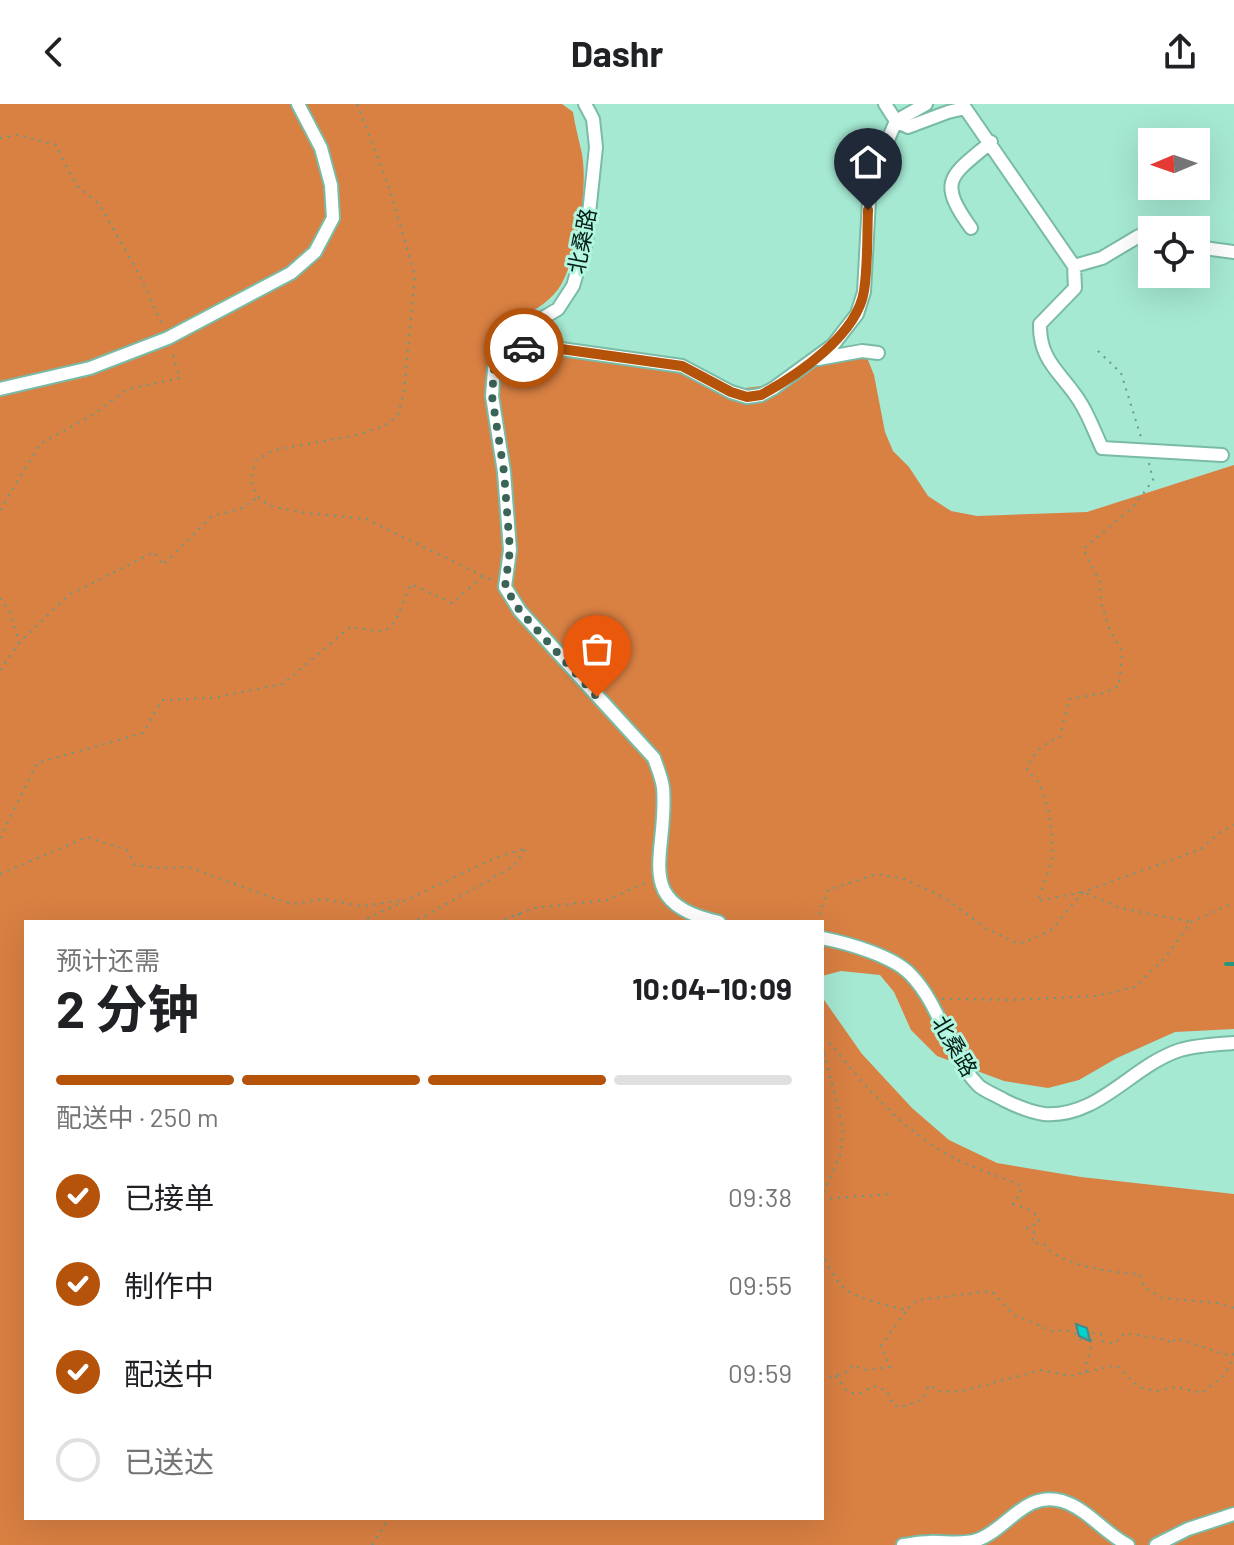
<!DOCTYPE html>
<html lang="zh">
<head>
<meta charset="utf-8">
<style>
	body { margin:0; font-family:Barlow,"Noto Sans SC",sans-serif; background:#f6f6f6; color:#202124; height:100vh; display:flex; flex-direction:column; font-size:30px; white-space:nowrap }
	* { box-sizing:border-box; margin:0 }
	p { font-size:26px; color:#757577 }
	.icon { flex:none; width:44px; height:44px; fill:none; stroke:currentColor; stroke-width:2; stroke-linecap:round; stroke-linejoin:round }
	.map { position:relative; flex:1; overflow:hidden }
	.side { position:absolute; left:24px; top:816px; width:800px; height:600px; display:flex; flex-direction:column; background:#fff; border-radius:0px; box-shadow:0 8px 32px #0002 }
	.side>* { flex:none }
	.needle { width:52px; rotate:268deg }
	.buttons { position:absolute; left:1138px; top:24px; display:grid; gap:16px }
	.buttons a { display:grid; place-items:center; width:72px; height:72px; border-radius:0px; background:#fff; box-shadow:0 8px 32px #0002; font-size:40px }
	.pin { position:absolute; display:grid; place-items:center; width:68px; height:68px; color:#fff; margin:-82px -34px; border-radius:50% 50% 50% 0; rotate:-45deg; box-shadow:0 0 8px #0007 }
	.pin .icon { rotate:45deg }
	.courier { position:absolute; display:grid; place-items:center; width:80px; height:80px; margin:-40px; border:6px solid #b45309; border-radius:50%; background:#fff; color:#222; box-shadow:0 2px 10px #0007 }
	.head em { font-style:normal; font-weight:700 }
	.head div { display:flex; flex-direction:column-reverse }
	.head { display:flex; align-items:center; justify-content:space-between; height:136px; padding:0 32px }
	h1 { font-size:52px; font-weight:700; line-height:60px }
	.bar { display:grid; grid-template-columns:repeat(4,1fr); gap:12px 8px; align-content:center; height:96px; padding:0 32px }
	.bar i { height:10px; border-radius:6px; background:#e0e0e0 }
	.bar .on { background:#b45309 }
	.bar p { grid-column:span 4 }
	ol { padding:0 32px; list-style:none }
	li { display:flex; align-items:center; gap:24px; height:88px }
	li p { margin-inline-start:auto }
	li .icon { padding:8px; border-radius:50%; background:#b45309; color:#fff; stroke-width:4 }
	li:last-child { color:#757577 }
	li i { width:44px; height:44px; border:4px solid #e0e0e0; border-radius:50% }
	header { display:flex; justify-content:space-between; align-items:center; height:104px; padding:0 32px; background:#fff; font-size:36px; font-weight:700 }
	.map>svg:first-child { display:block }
	.forest { fill:#d98043 }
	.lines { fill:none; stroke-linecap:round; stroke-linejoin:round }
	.stream { stroke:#25977c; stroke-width:4 }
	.building { fill:#03d2cf; stroke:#418c8a; stroke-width:2 }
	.minor-casing { stroke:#79bba6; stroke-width:16 }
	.path { stroke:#669a8a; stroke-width:2; stroke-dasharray:2 6; stroke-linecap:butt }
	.minor { stroke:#fff; stroke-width:12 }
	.done { stroke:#3b6458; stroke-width:8; stroke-dasharray:0 14.4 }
	.route { stroke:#b45309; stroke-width:10 }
	.labels { text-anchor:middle; stroke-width:6; stroke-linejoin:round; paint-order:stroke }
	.street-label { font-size:22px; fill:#021d16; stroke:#b2f6e0 }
</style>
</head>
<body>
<header><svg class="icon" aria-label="back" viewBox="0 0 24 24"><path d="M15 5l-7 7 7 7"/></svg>Dashr<svg class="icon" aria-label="share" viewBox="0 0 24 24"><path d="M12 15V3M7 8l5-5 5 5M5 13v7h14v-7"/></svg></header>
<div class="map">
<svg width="1234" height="1441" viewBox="0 0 1234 1441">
	<rect width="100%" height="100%" fill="#a5e9d3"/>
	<path class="forest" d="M0,0h562l11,8c2,14 6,28 9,42 6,34 -4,98 -20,129 -8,16 -27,27 -42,36l24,36 130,9 55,26 49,-6 73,-37 17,13 6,15 11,57 8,19 16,16 19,29 23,15 26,5 110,-4 147,-47v564l-59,3 -58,26 -38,22 -31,8 -44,-7 -67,-25 -26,-26 -17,-38 -14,-17 -39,-4 -19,5v-54h-796v596h796v-521l40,57 50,54 37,32 48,23 84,14 153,17v351h-1234z"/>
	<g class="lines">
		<path class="stream" d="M1226,860h8"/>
	</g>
	<path class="building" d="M1076,1220l11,4 3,13 -11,-5z"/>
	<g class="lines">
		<g class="minor-casing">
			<path id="minor" d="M585,0l8,15 3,28 -10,95 -13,44 -15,23 -47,28 -17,32 -2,27 12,76 6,78 -5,37 15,24 134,147c3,9 8,20 9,30 6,66 -34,115 56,134
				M926,0l-30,17 12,6 40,-15 17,-4 109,158 1,22 -35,36c-1,38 23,50 40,78 9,14 15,31 22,46l120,7
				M971,124c-35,-48 -20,-52 20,-86
				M1196,143l38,5
				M1074,162l28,-8 37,-22 13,3
				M505,244h49l128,18 49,26 16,5 14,-2 13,-7 59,-43 24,-31 7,-22 6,-110 26,-61 -11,-17
				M818,255l44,-8 16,2
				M0,285l90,-21 78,-30 123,-65 24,-21 18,-34 -2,-33 -10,-37 -23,-44
				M822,834c25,5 72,18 89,37 30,31 37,79 67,110 6,6 18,10 26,15 12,6 26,12 40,14 55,4 87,-48 136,-64 16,-5 37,-6 54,-7
				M903,1441c8,-1 17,-3 25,-3 15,-1 34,3 49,-2 30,-10 48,-50 85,-39 26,8 42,32 66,44
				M1156,1441l32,-16 46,-15"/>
		</g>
		<path class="path" d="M357,0l31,80 27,91 -11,116 -6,24 -14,11 -31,10 -79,14 -18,10 -4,12v11l6,14 12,9 29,6 67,7 128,62
			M0,34l18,-3 38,10 20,40 23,19 40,70 24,53
			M1098,247l23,22 20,64
			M1149,359l4,17 -19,26 -51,43 17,33 1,21 8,25 13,24 -3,34 -15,7 -35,6 -9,38c-17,7 -27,15 -33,33l13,14 8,25 3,19 2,28 -15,45 45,-9 37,16 71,14
			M0,406l40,-66 54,-30 34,-25 52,-11 -8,-26
			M0,494l10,14 9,30
			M0,566l19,-27 50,-48 85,-43 9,13 49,-49 30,-8 15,-10
			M0,734l37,-75 106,-30 19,-33 49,-2 72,-14 67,-57 34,5 11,-10 16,-38 41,19 31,-27
			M0,770l87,-37 40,13 8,15 24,3 30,-1 86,32 19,5 28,-5 40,7 41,-6
			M518,810l7,8
			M360,818l135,-64 31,-10 -12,18 -100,56
			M497,818l37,-14 73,-8 42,-19
			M817,818l11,-32 49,-16 27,5 41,19 42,31 32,15 31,-13 33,-39 118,-43 19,-17 14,-7
			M942,895l71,1 83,-4 39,-9 30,-29 26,-36 43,-19
			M822,936l7,2c31,38 64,78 106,105 25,17 57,27 86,38l-1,8 -7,11 20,7 7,11 -13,6 8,5 -3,9 13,3c15,21 70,28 95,29l4,13 18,11 55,5 17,5
			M822,941l21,82 -2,26 -19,43
			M822,1095l70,-5
			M822,1148c5,13 13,28 24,38 10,8 47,17 60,20l12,-10 73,-9 22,23 41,18 9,-2 11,2 8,9 11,-8 8,1 1,7 12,3 11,-11 43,7 3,4 5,-6 54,18 4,-2
			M1086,1268c-1,-13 6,-21 6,-34
			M836,1272l12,16 11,2 14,-8 14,5 7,15h12l17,-7 6,-14 12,7 21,-1 79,-21 30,6 45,-11 23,22 18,4 18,-4 27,6 22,-18 10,-16
			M822,1276l24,-8 7,-7 11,5 26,-3 -9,-21 25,-35
			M372,1441l17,-27"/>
		<use href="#minor" class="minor"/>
	</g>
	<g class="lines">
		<path class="done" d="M524,244h-19l-11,21 -2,27 12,76 6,78 -5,37 15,24 77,86"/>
		<path class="route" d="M524,244h30l128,18 49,26 16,5 14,-2c37,-20 96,-60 103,-104 4,-26 3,-55 4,-81"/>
	</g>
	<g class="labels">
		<g class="street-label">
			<text transform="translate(582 137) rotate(-79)" y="8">北桑路</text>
			<text transform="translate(955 942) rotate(60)" y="8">北桑路</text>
		</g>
	</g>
</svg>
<div class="buttons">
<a><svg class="needle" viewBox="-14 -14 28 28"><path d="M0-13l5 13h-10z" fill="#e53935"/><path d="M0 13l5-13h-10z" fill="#757577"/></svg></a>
<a><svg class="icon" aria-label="locate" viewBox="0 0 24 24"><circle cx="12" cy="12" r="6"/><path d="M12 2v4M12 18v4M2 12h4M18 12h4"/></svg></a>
</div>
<div class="pin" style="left:597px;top:593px;background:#ea580c"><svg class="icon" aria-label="bag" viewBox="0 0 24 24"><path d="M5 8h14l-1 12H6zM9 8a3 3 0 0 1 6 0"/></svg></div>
<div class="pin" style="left:868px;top:106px;background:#1f2937"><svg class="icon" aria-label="home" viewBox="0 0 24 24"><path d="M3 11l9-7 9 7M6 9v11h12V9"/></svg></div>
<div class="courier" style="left:524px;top:244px"><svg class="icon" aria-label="car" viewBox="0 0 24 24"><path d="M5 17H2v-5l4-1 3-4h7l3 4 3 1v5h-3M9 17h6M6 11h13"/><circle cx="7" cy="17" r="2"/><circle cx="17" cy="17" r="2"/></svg></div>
<section class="side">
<div class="head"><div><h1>2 分钟</h1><p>预计还需</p></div><em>10:04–10:09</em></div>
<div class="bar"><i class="on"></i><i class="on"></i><i class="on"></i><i></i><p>配送中 · 250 m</p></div>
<ol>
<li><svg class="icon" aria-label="check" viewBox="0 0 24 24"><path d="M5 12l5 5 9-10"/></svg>已接单<p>09:38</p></li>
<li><svg class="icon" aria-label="check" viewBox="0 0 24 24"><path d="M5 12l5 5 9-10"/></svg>制作中<p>09:55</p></li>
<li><svg class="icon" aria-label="check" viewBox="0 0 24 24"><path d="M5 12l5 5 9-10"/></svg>配送中<p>09:59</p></li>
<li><i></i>已送达</li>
</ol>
</section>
</div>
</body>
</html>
